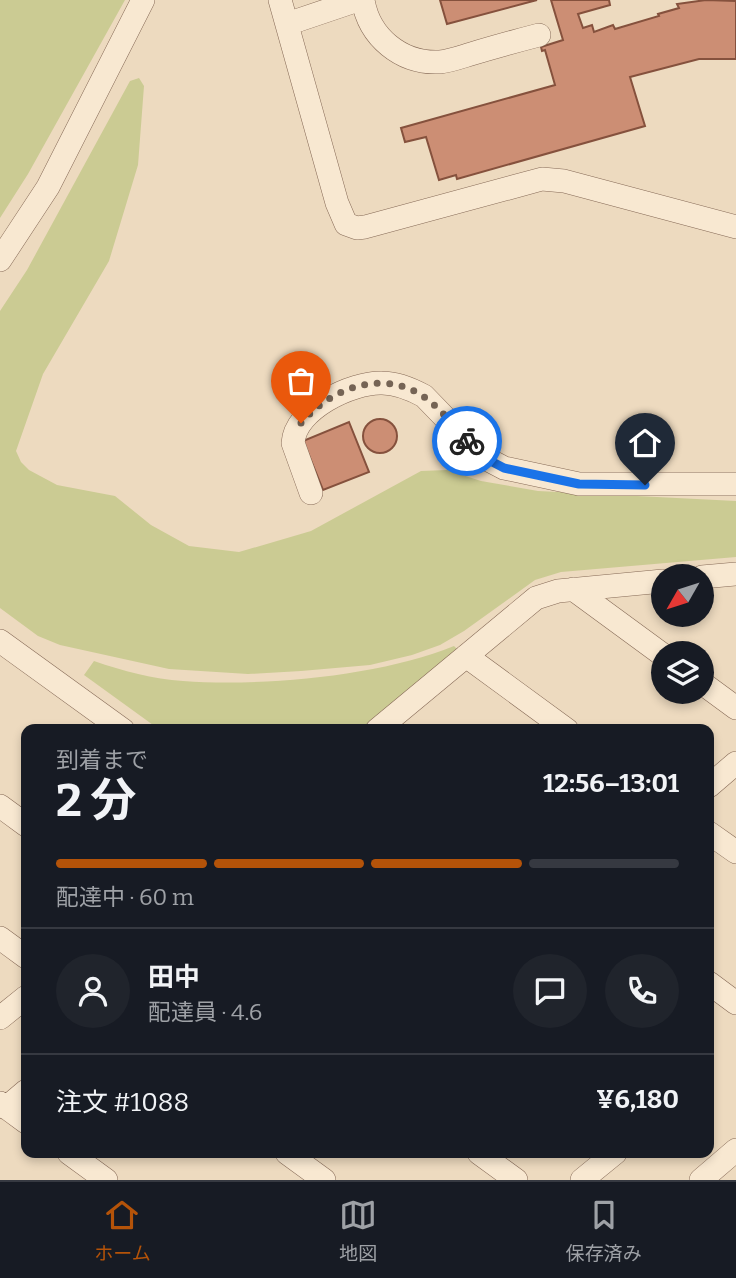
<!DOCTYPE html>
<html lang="ja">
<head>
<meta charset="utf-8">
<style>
	body { margin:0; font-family:Bitter,"Noto Sans JP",serif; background:#20242c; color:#f1f3f6; height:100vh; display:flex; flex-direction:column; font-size:26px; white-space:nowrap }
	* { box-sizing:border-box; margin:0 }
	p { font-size:23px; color:#9ea1a6 }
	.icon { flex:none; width:38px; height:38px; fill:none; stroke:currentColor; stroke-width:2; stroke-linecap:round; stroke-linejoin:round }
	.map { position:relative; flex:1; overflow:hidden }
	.panel { position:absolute; left:21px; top:724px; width:693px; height:434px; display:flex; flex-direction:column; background:#171b24; border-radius:14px; box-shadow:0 4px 10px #0003 }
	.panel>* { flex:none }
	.needle { width:46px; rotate:231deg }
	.fabs { position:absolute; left:651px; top:564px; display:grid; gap:14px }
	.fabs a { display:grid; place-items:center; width:63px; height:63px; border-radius:50%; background:#171b24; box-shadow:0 4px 10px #0003; font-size:35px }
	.pin { position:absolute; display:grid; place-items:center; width:60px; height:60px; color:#fff; margin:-72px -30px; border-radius:50% 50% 50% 0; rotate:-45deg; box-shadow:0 0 7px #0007 }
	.pin .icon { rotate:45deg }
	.courier { position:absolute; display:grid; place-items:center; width:70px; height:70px; margin:-35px; border:5px solid #1a73e8; border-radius:50%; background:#fff; color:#222; box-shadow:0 2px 9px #0007 }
	.summary em { font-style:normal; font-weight:700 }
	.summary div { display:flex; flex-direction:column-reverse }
	.summary { display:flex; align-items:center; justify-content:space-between; height:119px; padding:0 35px }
	h1 { font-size:46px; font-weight:700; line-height:52px }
	.bar { display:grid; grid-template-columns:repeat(4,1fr); gap:10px 7px; align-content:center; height:84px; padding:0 35px }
	.bar i { height:9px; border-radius:5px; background:#363941 }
	.bar .selected { background:#b45309 }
	.bar p { grid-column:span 4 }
	.line { display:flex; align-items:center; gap:18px; padding:0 35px; border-top:2px solid #363941 }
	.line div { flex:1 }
	.round { display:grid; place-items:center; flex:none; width:74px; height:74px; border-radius:37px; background:#20242c }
	.dock { display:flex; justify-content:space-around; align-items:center; height:98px; border-top:2px solid #363941; background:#171b24; font-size:19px; color:#9ea1a6 }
	.dock a { display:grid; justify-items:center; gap:4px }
	.dock .selected { color:#b45309 }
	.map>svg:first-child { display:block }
	.green { fill:#cbcb93 }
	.building { fill:#cc8e74; stroke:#85513d; stroke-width:2 }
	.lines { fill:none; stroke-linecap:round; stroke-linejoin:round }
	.minor-casing { stroke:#866a57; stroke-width:24 }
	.minor { stroke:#f8e8d1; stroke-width:23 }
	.done { stroke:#756455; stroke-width:7; stroke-dasharray:0 12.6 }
	.route { stroke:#1a73e8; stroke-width:9 }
</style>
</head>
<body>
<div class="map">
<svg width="736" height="1180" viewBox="0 0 736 1180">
	<rect width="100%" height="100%" fill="#eddabf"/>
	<path class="green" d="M0,0h125l-97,174 -28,44z
		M139,78l5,8 -6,79 -29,96 -66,113 -27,77 5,11 8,8 28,15 58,11 36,29 38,21 50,6 72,-21 110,-60 26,-1 34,11 57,10 198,10v56l-175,15 -26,8 -71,51 -24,14 -28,10 -42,10 -69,6 -53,3 -79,-5 -109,-24 -22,-9 -38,-28v-297l27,-41 103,-189z
		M454,646l4,4 -97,80h-201l-76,-55 10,-14c29,10 59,18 89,20 79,6 198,-5 271,-35z"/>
	<path class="building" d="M440,0h97l-90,24z
		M551,0h58l1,5 -32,9 5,14 9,-3 2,7 19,-7 2,4 44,-13 -1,-2 21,-6 -2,-4 29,-4 30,1v58h-37l-69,18 15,49 -188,53 -1,-4 -17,5 -13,-43 -21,5 -4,-14 154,-43 -10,-35 -3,1 -1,-4 22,-7z
		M363 436a17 17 0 1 1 34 0a17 17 0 1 1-34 0Z
		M349,422l20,50 -46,18 -20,-49z"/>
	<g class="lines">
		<g class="minor-casing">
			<path id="minor" d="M280,0l57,203 9,21 11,4 8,-1 177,-48 22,2 172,46
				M363,0c6,37 38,64 77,62 10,-1 21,-5 31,-8 23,-7 45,-13 68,-19
				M287,24l71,-24
				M0,260l48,-73 95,-187
				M311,493l-18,-50c2,-34 59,-61 89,-60 15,0 29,6 42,13l59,61 21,11 75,16h157
				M702,577l34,-3
				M573,589l90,66
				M0,641l123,89
				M466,656l101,74
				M702,683l34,25
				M377,730l159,-132 22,-7 105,-10
				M709,786l27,-23
				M0,806l26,19
				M709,833l27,19
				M0,938l26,19
				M709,983l27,20
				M0,1018l26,-21
				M0,1103l26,19
				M6,1108l20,-17
				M69,1153l37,27
				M287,1153l37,27
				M479,1153l37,27
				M582,1180l33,-27
				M701,1180l35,-30"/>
		</g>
		<use href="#minor" class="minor"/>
	</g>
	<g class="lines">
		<path class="done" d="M301,423c29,-34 80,-54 120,-28 18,11 32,30 46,46"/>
		<path class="route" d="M467,441l16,16 21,11 75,16 66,1"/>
	</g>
</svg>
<div class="fabs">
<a><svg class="needle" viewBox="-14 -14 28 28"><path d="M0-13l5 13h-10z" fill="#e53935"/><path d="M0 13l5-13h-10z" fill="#9ea1a6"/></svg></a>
<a><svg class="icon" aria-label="layers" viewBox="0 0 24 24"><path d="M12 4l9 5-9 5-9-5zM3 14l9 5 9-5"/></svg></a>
</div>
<div class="pin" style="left:301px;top:423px;background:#ea580c"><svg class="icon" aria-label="bag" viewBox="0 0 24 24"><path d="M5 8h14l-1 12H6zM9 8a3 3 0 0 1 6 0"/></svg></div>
<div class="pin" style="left:645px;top:485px;background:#1f2937"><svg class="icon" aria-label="home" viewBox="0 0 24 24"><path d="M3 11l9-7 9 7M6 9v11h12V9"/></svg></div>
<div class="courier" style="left:467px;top:441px"><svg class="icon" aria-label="bike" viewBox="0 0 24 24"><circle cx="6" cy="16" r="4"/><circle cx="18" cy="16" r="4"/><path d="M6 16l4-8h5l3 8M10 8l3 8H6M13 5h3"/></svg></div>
<section class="panel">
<div class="summary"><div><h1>2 分</h1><p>到着まで</p></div><em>12:56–13:01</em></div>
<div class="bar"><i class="selected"></i><i class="selected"></i><i class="selected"></i><i></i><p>配達中 · 60 m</p></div>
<div class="line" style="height:126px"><a class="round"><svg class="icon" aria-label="person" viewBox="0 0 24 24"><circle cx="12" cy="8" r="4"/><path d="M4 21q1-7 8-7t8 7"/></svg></a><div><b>田中</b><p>配達員 · 4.6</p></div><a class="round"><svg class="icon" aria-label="chat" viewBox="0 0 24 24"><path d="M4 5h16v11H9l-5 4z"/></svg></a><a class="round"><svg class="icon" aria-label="phone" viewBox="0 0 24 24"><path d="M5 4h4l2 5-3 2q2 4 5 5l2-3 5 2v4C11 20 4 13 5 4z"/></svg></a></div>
<div class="line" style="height:91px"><div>注文 #1088</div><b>¥6,180</b></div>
</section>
</div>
<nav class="dock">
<a class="selected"><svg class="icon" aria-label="home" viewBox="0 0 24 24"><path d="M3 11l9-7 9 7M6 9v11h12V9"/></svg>ホーム</a>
<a><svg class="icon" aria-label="map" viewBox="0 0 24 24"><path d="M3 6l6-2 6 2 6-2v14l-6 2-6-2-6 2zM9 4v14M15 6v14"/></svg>地図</a>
<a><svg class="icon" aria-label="saved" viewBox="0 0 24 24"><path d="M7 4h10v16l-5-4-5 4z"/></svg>保存済み</a>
</nav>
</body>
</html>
